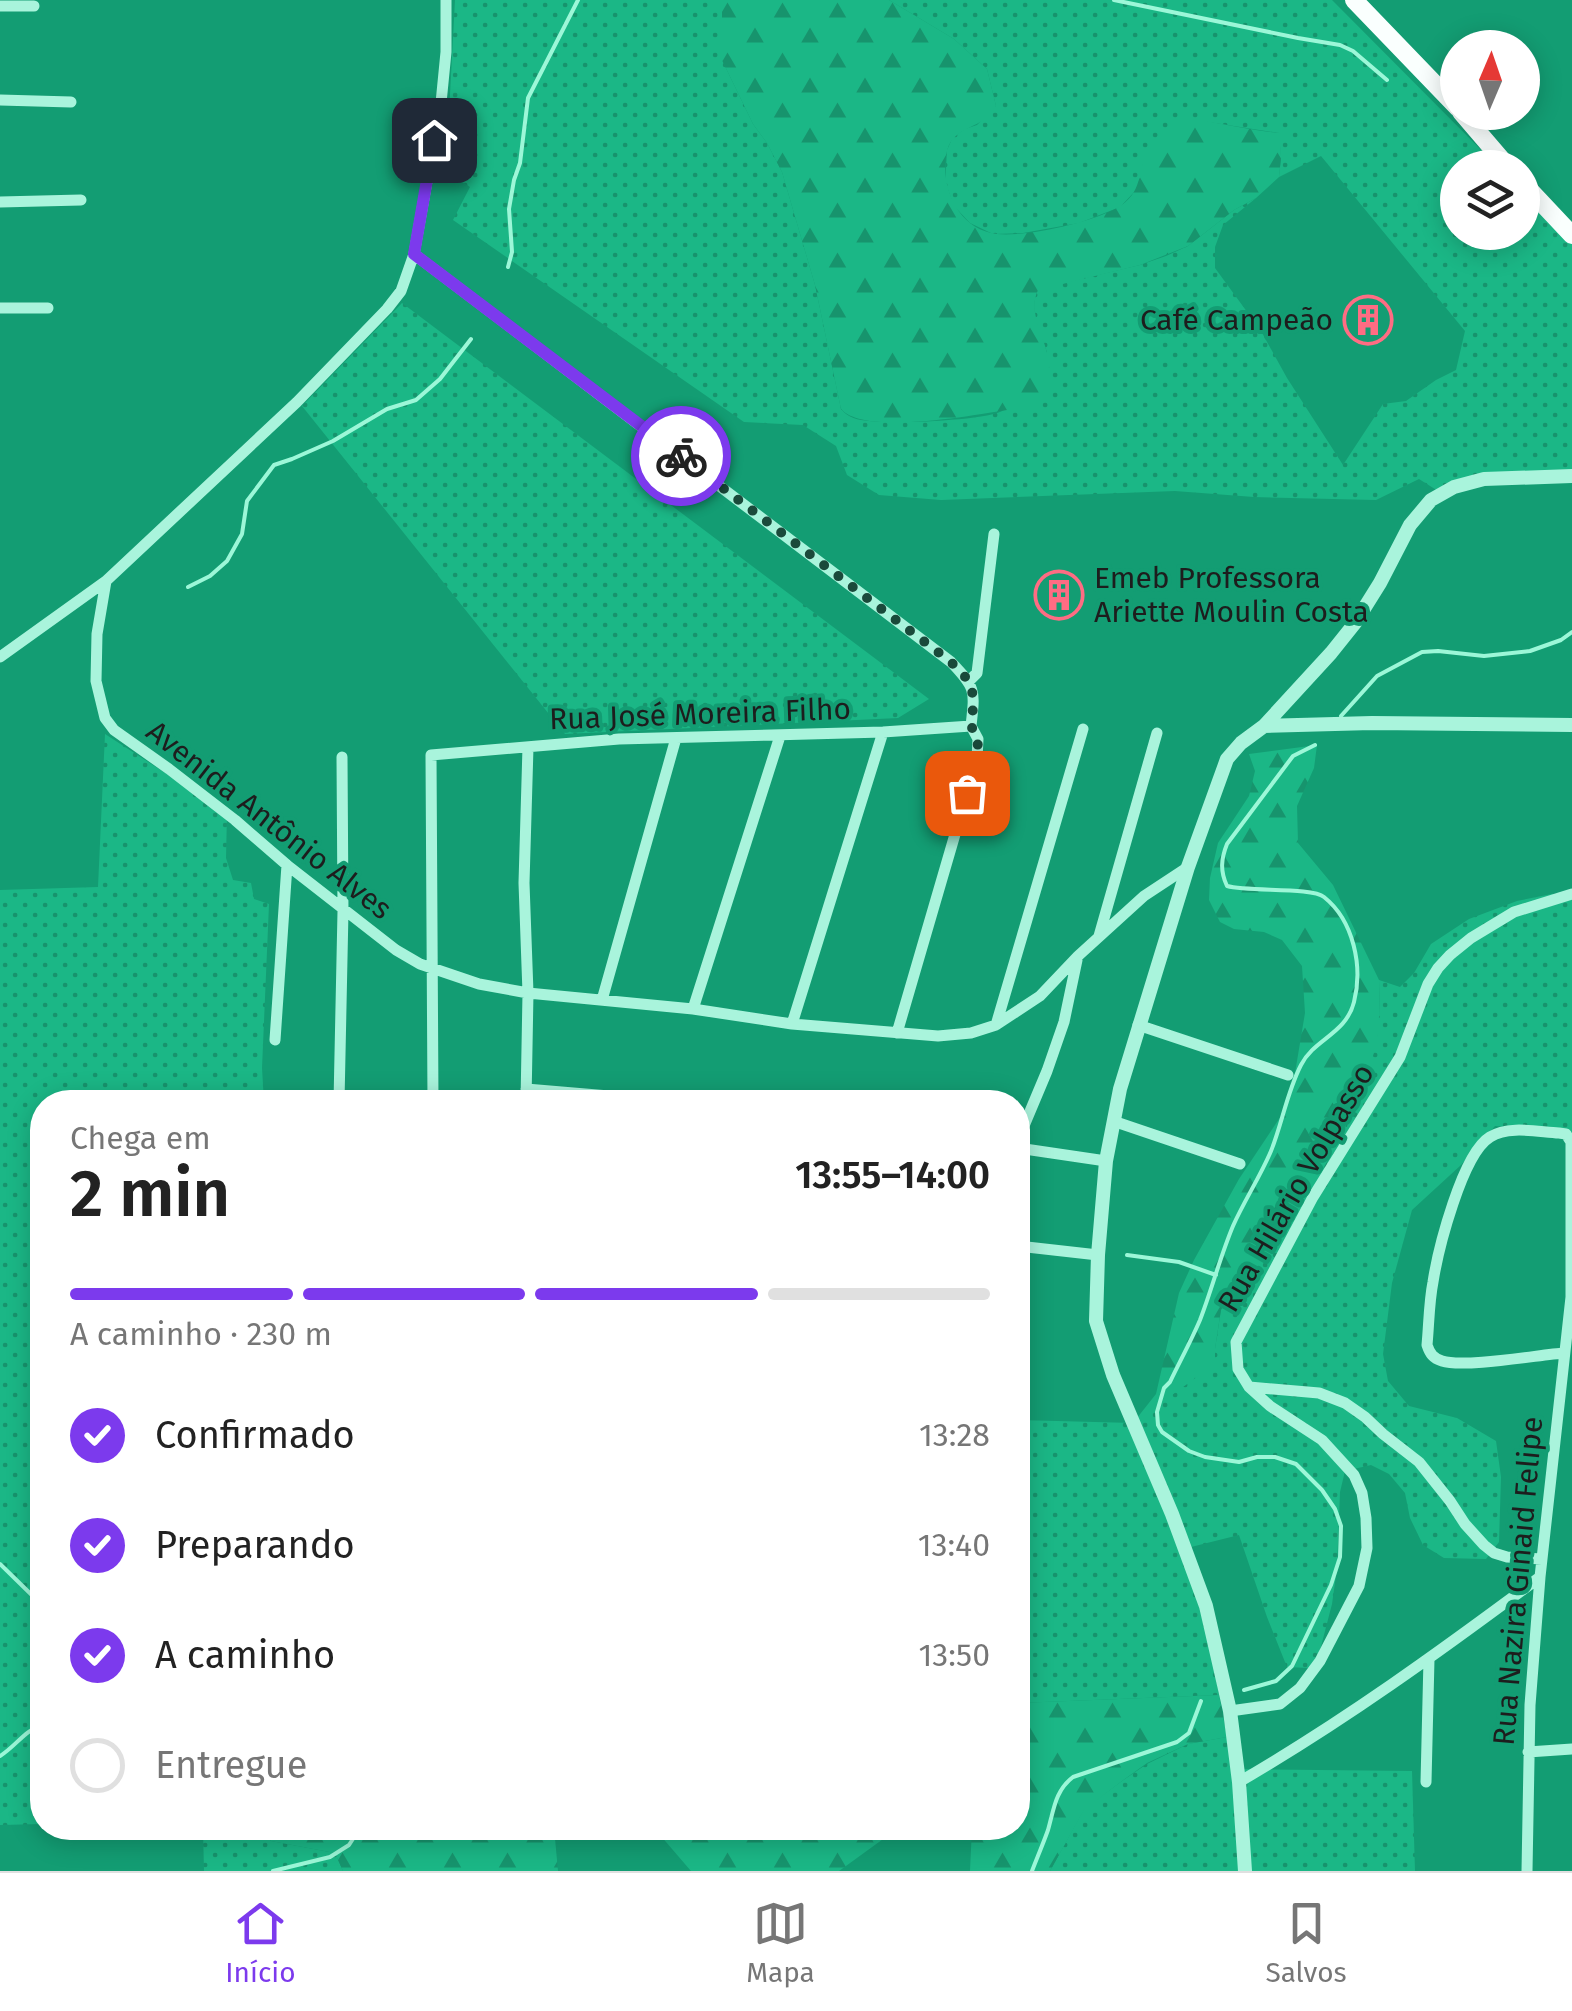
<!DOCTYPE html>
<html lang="pt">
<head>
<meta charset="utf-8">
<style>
	body { margin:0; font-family:"Fira Sans",sans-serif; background:#f2f2f2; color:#222; height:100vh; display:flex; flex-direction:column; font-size:38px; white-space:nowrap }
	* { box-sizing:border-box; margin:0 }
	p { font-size:32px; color:#767676 }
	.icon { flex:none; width:55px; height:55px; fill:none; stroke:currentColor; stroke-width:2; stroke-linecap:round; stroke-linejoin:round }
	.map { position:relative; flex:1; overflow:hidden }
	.sheet { position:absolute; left:30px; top:1090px; width:1000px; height:750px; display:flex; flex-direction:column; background:#fff; border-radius:40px; box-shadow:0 5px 25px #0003 }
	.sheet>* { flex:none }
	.needle { width:65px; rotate:2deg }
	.fabs { position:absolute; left:1440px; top:30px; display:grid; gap:20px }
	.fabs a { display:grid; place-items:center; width:100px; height:100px; border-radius:50%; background:#fff; box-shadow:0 5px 25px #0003; font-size:50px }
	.pin { position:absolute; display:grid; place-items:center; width:85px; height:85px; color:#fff; margin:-42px; border-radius:20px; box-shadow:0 5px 15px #0006 }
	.courier { position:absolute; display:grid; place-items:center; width:100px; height:100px; margin:-50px; border:8px solid #7c3aed; border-radius:50%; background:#fff; color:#222; box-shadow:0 2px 12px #0007 }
	.summary em { font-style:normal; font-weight:600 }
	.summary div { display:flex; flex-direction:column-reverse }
	.summary { display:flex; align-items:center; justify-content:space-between; height:170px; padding:0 40px }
	h1 { font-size:65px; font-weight:600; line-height:75px }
	.bar { display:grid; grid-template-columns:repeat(4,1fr); gap:15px 10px; align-content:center; height:120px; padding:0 40px }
	.bar i { height:12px; border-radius:8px; background:#e0e0e0 }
	.bar .current { background:#7c3aed }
	.bar p { grid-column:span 4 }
	ol { padding:0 40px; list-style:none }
	li { display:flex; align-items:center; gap:30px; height:110px }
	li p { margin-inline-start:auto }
	li .icon { padding:10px; border-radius:50%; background:#7c3aed; color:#fff; stroke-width:4 }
	li:last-child { color:#767676 }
	li i { width:55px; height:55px; border:5px solid #e0e0e0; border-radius:50% }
	.tab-bar { display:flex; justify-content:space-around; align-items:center; height:140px; border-top:2px solid #e0e0e0; background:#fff; font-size:28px; color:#767676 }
	.tab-bar a { display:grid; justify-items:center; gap:5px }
	.tab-bar .current { color:#7c3aed }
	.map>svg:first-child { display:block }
	.green { fill:url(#green-dots) }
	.forest { fill:url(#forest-firs) }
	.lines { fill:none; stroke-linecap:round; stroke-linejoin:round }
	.stream { stroke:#9cf7d8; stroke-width:4 }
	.minor { stroke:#a9f4dc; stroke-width:11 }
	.tertiary { stroke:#a9f4dc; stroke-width:14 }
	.trunk { stroke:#fafffe; stroke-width:18 }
	.done { stroke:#1a4a3b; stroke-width:10; stroke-dasharray:0 18 }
	.route { stroke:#7c3aed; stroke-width:12 }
	.labels { text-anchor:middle; stroke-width:8; stroke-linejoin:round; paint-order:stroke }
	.poi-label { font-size:30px; fill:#1d1d1d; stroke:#139d73; text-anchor:end }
	.street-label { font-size:30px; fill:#1d1d1d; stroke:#139d73 }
</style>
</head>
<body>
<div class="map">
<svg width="1572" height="1871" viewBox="0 0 1572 1871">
	<defs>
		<pattern id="green-dots" width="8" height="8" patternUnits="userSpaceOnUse" patternTransform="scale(2.5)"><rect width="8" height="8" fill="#1bb786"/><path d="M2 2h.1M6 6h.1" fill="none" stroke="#17946d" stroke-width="1.8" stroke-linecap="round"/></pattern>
		<pattern id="forest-firs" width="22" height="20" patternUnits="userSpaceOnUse" patternTransform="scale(2.5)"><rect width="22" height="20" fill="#1bb786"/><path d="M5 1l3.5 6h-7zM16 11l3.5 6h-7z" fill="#17946d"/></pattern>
	</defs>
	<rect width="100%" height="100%" fill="#139d73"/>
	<path class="green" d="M455,0h267v60l31,64 14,19 15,29 33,113 26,124c7,9 17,11 28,12 22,3 119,0 135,-11 9,-6 35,-47 43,-58 -7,-20 -19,-42 -9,-63l102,-24 26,-9 22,-10 46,-36 22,-12 -33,27 -8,22v21l46,63 26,47 56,87 40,-61 23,-3 30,-21 20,-10 9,-39 -144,-175 -42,21 2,-20 -2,-24 -96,-15 -34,29 -11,41 -18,19 -41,16 -56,10 -30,1 -23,-11 -16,-17 -8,-22v-15l1,-19 6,-13 12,-8 12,-4 19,-19 -9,-37 -33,-30 -65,-39h443l166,167 -40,1v64h64l1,-39 49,50v229l-134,19 -19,-12 -43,21 -122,-3 -79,-6 -234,9 -62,-5 -32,-20 -11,-29 -33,-21 -59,-3 -291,-202 17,-33 -24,-16z
		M402,303l527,396 -31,19 -333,16 -263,-328z
		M105,734l122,79 -1,45 7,22 18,3 3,16 15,5 -7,164 2,34h-222v722l-42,1v-935l98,-3z
		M1572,890v245l-21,-6 -56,-3 -34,39 -49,45 -20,73 -9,71 5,27 21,25 48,12 39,23 5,36 -2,65 -13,17 -42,-1 -21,-13 -13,-27 -5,-25 -16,-19 -18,-9 -26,6 -5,21 -3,76 -5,36 -14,54 -9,10 -22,-1 -20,-50 -28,-82 -48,12 28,148 -201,8v-283l115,3 82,-74 6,-39 25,-35 134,-257 -1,-38 21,7 14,-14 17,-29 38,-25 48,-18z
		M1227,1737l7,32 178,2 3,100h-365l34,-62 38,-28 25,-17 41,-20z
		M203,1828h62l6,13 64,12 8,18h-139z"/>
	<path class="forest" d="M722,0h167l65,39 33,30 9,37c-12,24 -42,18 -49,45 -8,35 11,79 50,83 30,3 93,-11 120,-26 27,-15 20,-37 31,-60 7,-13 23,-22 35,-31 32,5 64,13 97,16l1,24 -2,20 -23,21 -22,12 -46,36 -48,19 -102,25c-10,21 4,41 9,63 2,10 3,22 4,33 -5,8 -11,18 -21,21 -7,3 -16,2 -23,3 -34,5 -142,26 -166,-1l-26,-124 -33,-113 -15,-29 -14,-19 -31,-64z
		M1317,745l-3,23 -17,38 1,37 35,42 46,95 1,38 -3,24 -15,52 -64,126 -52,55 -25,34 -6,40v15l-82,59 23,-29 23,-101 15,-33 45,-81 44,-66 12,-40 10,-60 -3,-47 -20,-26 -18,-8 -30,-3 -14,-7 -11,-22 1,-22 8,-35 31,-47 6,-25 -6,-17z
		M1219,1695l8,42 -39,7 -41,19 -25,18 -38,29 -34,61h-80l2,-43h46v-125z
		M265,1828h289l4,43h-215l-8,-18 -64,-12z
		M654,1828h241l-5,6 -51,37h-148z"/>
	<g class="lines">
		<path class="stream" d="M1114,0l184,38 42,7 13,6 34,29
			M508,267l4,-15 -3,-43 5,-29 6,-17 8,-65 50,-98
			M188,587l22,-11 17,-15 15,-27 5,-33 27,-36 18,-6 41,-18 54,-32 29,-9 24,-21 31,-40
			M1341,716l36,-40 45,-24 16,-1 46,5 46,-5 31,-11 11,-8
			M1127,1255l52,7 37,13
			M0,1564l42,41
			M1244,1690l32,-9 16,-15 39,-81 9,-28 1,-31 -6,-17 -13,-19 -26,-26 -21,-7h-18l-18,5 -34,-5 -16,-6 -27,-19 -4,-7 -1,-13 7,-24 6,-6c10,-21 21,-41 30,-62 12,-31 20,-63 33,-94 11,-25 27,-49 38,-75 11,-27 16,-59 30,-86 13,-26 45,-31 53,-63 9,-35 0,-81 -30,-105 -12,-10 -75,-5 -97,-11 -7,-15 -6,-27 0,-42l66,-88 22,-11
			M0,1756c15,-9 25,-26 42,-31
			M273,1871l57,-14 19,-12 11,-17
			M1032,1871c5,-13 11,-27 16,-41 6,-21 7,-39 25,-53l104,-35 12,-9 12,-32"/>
		<path class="minor" d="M0,6h34
			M0,100l71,2
			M0,202l81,-2
			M414,254l537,408c25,26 24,28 20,64
			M0,308h48
			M106,581l-9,53 -1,47 9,37 9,12 55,39 66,51 52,45 109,85 24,14 59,20 49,9 165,16 99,15 146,12 33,-3 25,-8 44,-29 38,-40 66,-60 44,-29
			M0,657l106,-76 191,-179 90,-93 14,-18 13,-37 27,-151 5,-51v-52
			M969,681l8,-8 17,-139
			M1099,936l58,-203
			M602,1000l74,-262
			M693,1009l87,-273
			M792,1024l91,-292
			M996,1025l87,-296
			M1138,1025l150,50
			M897,1033l80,-274 1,-20 -7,-13
			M275,1040l12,-175
			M526,1089l154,13
			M339,1102l4,-191 -1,-154
			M433,1102l-2,-347 188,-16 264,-7 88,-6
			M526,1102l2,-109 -4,-110 4,-136
			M1113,1121l127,43
			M1018,1140l29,-69 17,-49 13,-62
			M1018,1148l88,13
			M1018,1246l80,9
			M1249,1387l70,6 26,10 20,14 18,17 36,28 31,39 15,23 19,21 10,8 13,4 35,2
			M1230,1711l50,-7 20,-16 20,-27 39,-75 8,-38 -1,-30 -4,-25 -8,-18 -32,-35 -52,-34 -21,-19 -11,-18 -2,-27 77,-145 87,-140 28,-73 10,-16 12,-13 21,-17 43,-26 58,-18
			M1528,1752l44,-3
			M1239,1782c105,-61 203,-132 301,-205
			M1426,1782l3,-123
			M1527,1871l3,-166 10,-128 31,-280v-155l-5,-8 -7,-1c-21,-1 -50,-8 -69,4 -28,17 -52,113 -57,145 -4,20 -4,42 -6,63 3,9 6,13 15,16 22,7 96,-6 122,-8"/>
		<path class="tertiary" d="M1264,726l108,-3 200,2
			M1245,1871l-6,-89 -9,-71 -24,-105 -34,-92 -59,-139 -17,-54 2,-66 8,-94 14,-72 68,-222 39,-108 14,-16 23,-17 67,-73 24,-30 25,-40 30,-58 21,-25 23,-13 30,-8 88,-3"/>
		<path class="trunk" d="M1354,0l104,108
			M1461,112l48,56
			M1522,182l50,53"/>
	</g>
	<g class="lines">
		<path class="done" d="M681,456l270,206 18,19 5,18 -3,27 7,13 -1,20 -10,34"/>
		<path class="route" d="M434,140l-20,114 267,202"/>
	</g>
	<defs>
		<g id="building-ring" transform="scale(2.5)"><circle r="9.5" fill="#139d73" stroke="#ff6c83" stroke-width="1.5"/><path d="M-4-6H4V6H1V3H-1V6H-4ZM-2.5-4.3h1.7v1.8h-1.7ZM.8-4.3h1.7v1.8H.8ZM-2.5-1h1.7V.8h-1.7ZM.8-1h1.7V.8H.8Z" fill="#ff6c83"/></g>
	</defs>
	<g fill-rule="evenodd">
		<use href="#building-ring" x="1368" y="320"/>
		<use href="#building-ring" x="1059" y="595"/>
	</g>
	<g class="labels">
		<g class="poi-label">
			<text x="1333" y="330">Café Campeão</text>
			<text x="1094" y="588" text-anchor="start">Emeb Professora<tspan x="1094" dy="34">Ariette Moulin Costa</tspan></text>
		</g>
		<g class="street-label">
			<text transform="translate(700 714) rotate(-2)" y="10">Rua José Moreira Filho</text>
			<text transform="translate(269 820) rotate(38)" y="10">Avenida Antônio Alves</text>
			<text transform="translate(1296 1188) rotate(-60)" y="10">Rua Hilário Volpasso</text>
			<text transform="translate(1518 1581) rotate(-85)" y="10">Rua Nazira Ginaid Felipe</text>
		</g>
	</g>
</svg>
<div class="fabs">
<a><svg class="needle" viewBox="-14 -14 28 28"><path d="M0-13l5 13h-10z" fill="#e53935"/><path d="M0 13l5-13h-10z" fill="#767676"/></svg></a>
<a><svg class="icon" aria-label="layers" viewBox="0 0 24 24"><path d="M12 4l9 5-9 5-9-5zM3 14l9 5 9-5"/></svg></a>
</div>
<div class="pin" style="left:967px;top:793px;background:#ea580c"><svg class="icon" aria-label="bag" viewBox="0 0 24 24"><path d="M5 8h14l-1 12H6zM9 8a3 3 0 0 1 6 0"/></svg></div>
<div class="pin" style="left:434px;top:140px;background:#1f2937"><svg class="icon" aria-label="home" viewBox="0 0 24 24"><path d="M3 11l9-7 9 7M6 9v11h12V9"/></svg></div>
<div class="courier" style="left:681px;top:456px"><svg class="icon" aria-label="bike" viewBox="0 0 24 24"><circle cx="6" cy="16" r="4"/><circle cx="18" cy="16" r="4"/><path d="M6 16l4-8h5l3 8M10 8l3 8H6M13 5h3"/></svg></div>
<section class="sheet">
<div class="summary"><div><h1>2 min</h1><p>Chega em</p></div><em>13:55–14:00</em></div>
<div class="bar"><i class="current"></i><i class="current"></i><i class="current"></i><i></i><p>A caminho · 230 m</p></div>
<ol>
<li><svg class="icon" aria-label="check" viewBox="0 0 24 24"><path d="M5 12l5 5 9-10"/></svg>Confirmado<p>13:28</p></li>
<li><svg class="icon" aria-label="check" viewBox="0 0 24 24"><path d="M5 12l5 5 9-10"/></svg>Preparando<p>13:40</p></li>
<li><svg class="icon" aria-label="check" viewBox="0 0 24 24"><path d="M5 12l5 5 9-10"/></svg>A caminho<p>13:50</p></li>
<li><i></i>Entregue</li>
</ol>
</section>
</div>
<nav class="tab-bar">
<a class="current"><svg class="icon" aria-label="home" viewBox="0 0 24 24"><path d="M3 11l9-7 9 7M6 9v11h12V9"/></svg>Início</a>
<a><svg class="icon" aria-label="map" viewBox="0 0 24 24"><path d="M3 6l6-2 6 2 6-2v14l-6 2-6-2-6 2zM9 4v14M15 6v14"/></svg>Mapa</a>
<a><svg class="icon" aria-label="saved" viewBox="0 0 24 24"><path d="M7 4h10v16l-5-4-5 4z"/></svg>Salvos</a>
</nav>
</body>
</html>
